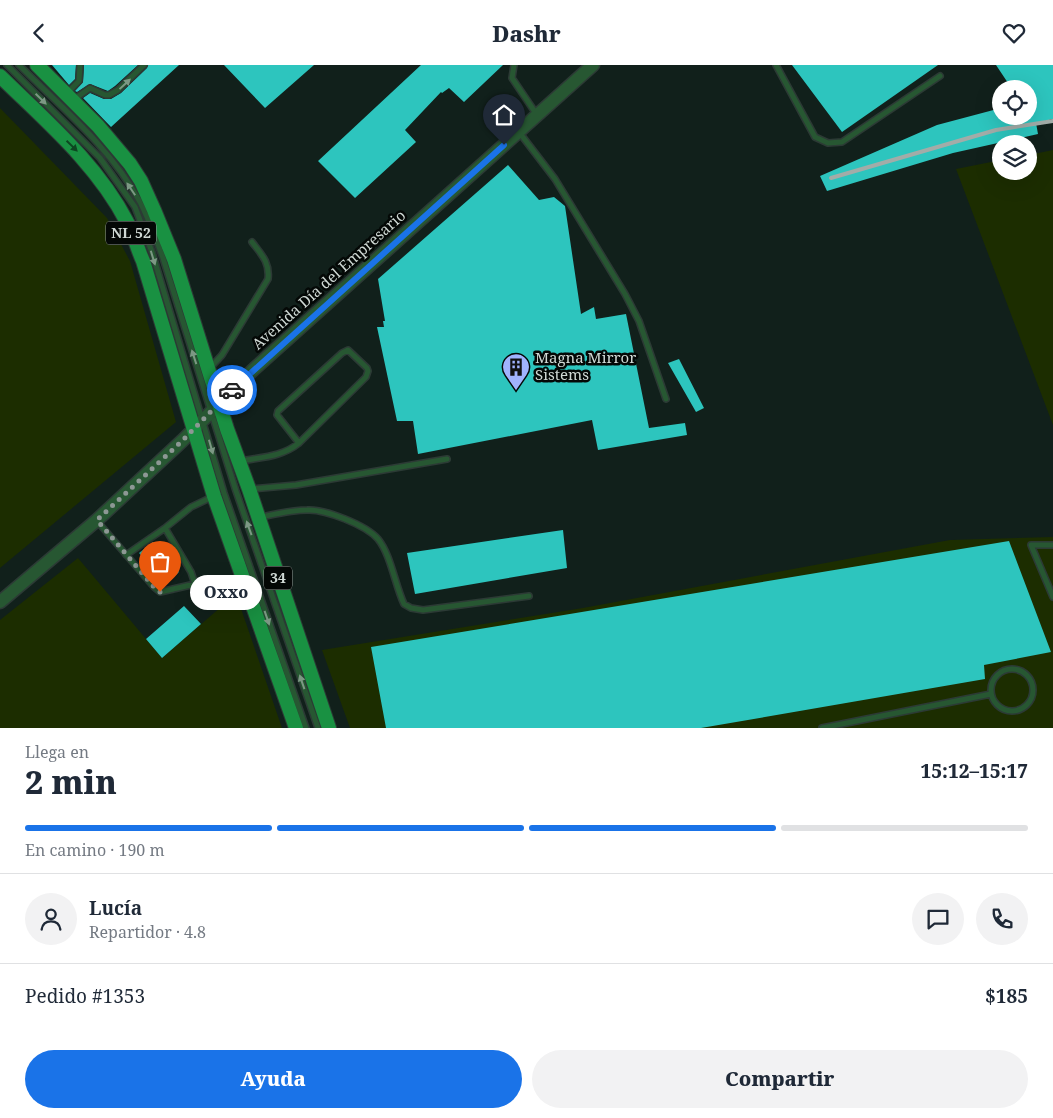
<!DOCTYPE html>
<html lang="es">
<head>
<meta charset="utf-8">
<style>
	body { margin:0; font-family:"Noto Serif",serif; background:#f2f2f3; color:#1f2937; height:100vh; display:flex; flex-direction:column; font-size:19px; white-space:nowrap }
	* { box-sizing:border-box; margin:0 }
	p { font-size:16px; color:#747a83 }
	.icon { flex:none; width:28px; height:28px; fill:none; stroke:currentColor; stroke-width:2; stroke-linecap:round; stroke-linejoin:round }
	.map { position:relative; height:663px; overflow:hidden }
	.panel { display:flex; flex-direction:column; background:#fff; flex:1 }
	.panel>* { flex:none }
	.tools { position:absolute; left:992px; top:15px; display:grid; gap:10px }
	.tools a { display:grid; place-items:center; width:45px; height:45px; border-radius:50%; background:#fff; box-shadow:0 5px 20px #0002; font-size:25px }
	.pin { position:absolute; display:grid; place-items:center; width:42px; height:42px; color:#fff; margin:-51px -21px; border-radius:50% 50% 50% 0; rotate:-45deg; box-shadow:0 0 5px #0007 }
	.pin .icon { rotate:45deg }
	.courier { position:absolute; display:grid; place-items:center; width:50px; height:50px; margin:-25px; border:4px solid #1a73e8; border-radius:50%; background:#fff; color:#222; box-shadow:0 1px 6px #0007 }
	.bubble { position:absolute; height:35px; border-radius:18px; background:#fff; box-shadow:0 5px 20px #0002; font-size:16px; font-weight:800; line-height:35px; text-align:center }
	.headline em { font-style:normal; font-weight:800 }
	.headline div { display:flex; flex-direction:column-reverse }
	.headline { display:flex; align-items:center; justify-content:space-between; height:85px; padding:0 25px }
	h1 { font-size:32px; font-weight:800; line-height:38px }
	.bar { display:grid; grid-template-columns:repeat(4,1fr); gap:8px 5px; align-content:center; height:60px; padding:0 25px }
	.bar i { height:6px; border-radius:4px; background:#e0e1e3 }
	.bar .current { background:#1a73e8 }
	.bar p { grid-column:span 4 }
	.line { display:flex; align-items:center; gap:12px; padding:0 25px; border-top:1px solid #e0e1e3 }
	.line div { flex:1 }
	.round { display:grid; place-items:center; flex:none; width:52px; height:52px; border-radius:26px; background:#f2f2f3 }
	.action { display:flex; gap:10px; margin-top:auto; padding:10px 25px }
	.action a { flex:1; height:58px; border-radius:30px; background:#1a73e8; color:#fff; font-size:20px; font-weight:800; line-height:58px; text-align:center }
	.action a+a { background:#f2f2f3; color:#1f2937 }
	header { display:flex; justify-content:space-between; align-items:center; height:65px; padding:0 25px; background:#fff; font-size:22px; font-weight:800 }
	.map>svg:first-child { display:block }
	.green { fill:#1c2d00 }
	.building { fill:#2dc5be }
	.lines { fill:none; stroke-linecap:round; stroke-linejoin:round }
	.service-casing { stroke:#2c3a35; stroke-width:8 }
	.tertiary-casing { stroke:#2c3a35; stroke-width:15 }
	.primary-casing { stroke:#2c3a35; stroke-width:16 }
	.service { stroke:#275732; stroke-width:5 }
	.tertiary { stroke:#275732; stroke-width:12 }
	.primary { stroke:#199142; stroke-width:14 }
	.rail { stroke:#a2aca8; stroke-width:4 }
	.oneway { fill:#7c9884 }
	.oneway2 { fill:#0d4621 }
	.done { stroke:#8d9894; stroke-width:5; stroke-dasharray:0 9 }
	.route { stroke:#1a73e8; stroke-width:6 }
	.labels { text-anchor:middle; stroke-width:5; stroke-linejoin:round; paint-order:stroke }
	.shield { fill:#040806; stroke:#939a97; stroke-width:1 }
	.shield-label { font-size:14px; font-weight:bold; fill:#d0d9d5 }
	.street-label { font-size:15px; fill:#d0d9d5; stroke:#040806 }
	.poi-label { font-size:15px; fill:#d0d9d5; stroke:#040806; text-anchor:start }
</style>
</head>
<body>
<header><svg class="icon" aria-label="back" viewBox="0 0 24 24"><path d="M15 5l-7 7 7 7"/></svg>Dashr<svg class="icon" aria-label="heart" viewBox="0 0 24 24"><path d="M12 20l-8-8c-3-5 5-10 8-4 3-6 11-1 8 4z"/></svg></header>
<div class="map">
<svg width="1053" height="663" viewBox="0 0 1053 663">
	<rect width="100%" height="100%" fill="#11201b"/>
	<path class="green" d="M0,43l107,110 23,43 46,161 -176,146z
		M1053,85v275l-97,-256 45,-9v11h28v-16z
		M1053,472v191h-703l-28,-78 261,-42 367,-68z
		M78,493l84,100 74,-64 46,134h-282v-108z"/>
	<path class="building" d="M52,0h24l-1,14 -6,6z
		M84,0h54l-23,21 -7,5 -18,-7 -13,8 -2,-1 8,-9z
		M148,0h31l-68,62 -28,-29 7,-5 14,6h7l10,-6 26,-25z
		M224,0h90l-49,43z
		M421,0h82l-39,37 -15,-14 -7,5 -1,-1 -36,38 11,12 -61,56 -37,-37z
		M792,0h146l-96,67z
		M996,0h57v54l-17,4 2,11 -85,19 -126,38 -7,-15 117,-51 64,-17v8h28v-27h-17z
		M508,100l31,35 15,-3 11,9 16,108 13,-7 2,12 30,-5 23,114 36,-5 2,12 -89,15 -6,-30 -174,34 -5,-33h-16l-20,-94h7l-1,-6h2l-7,-42z
		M679,294l25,49 -8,4 -28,-49z
		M563,465l4,38 -152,26 -8,-41z
		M1009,476l42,111 -67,13 1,14 -284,49h-315l-15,-81z
		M153,477l12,14 -16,8 -10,-11z
		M171,498l8,9 -13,12 -11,-13z
		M184,541l17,18 -39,34 -16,-19z"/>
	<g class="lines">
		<g class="service-casing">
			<path id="service" d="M7,0l93,93 35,49 17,45 72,241 82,235
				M19,0c42,42 92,83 121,137 9,18 16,37 23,56l73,233 82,237
				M514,0l-2,13 25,37
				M776,0l39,72 13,6 14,-1 98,-66
				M67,28l12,-12 1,-16
				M73,35l17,-12 15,7h4l9,-5 26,-25
				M519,67l36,47 70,115 14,27 27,78
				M210,303l12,-13 46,-76c2,-17 -7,-25 -16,-37
				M241,396c20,-4 41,-4 58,-18l67,-66 2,-6 -1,-3 -19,-18 -6,3 -64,58 -1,4 22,28
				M250,424l46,-4 151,-26
				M261,452c15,-3 31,-7 46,-7 18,-1 59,15 71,29 13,16 17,46 26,65l7,4 12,2 106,-14
				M97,456l57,66 6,5 35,-8 47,-3
				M1053,480h-22l22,52
				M126,490l39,-27
				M142,508l37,-19
				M195,519l-4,-12 -26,-44 26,-21 23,-11
				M991 625a21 21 0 1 1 42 0a21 21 0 1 1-42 0Z
				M822,663l169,-34"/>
		</g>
		<g class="tertiary-casing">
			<path id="tertiary" d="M0,537l97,-82 85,-79 71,-71 340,-305"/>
		</g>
		<g class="primary-casing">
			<path id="primary" d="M37,0l61,61 32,38 11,17 13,29 20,49 53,170 22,60 80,239
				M0,11c46,45 97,88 127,146 7,12 10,26 16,39l71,235 82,232"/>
		</g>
		<use href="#service" class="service"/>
		<use href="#tertiary" class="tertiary"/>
		<use href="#primary" class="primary"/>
		<path class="rail" d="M831,113l165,-48 57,-9"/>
	</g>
	<defs><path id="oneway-solid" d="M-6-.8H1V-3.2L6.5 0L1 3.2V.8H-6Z" transform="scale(1.25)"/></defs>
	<g class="oneway">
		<use href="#oneway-solid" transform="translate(125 19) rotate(-43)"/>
		<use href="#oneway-solid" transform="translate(41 34) rotate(44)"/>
		<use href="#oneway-solid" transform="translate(131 124) rotate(-124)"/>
		<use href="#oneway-solid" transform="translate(153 193) rotate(73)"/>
		<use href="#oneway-solid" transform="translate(194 292) rotate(-108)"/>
		<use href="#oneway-solid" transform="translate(211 382) rotate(74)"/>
		<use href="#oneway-solid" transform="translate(249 463) rotate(-110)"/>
		<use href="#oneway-solid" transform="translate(267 553) rotate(71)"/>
		<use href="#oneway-solid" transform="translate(302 617) rotate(-109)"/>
	</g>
	<use class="oneway2" href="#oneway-solid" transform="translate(72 81) rotate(44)"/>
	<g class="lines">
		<path class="done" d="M160,527l-6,-5 -57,-67 85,-79 50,-51"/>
		<path class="route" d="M232,325l272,-245"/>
	</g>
	<defs>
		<g id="building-pin" transform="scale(1.4375)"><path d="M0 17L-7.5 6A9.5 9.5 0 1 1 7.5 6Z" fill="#a0b3fd" stroke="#040806"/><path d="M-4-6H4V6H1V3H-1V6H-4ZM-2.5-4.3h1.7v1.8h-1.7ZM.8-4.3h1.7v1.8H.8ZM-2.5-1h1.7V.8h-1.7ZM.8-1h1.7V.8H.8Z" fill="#111"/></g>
	</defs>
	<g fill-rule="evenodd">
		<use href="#building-pin" x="516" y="302"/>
	</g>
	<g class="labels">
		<g class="shield">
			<rect x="106" y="156.5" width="50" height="23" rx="4"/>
			<rect x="264" y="501.5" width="28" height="23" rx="4"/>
		</g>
		<g class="shield-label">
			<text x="131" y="173">NL 52</text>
			<text x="278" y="518">34</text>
		</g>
		<g class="street-label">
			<text transform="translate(329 215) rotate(-42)" y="5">Avenida Día del Empresario</text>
		</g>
		<g class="poi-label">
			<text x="535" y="298">Magna Mirror<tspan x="535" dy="17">Sistems</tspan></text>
		</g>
	</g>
</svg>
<div class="tools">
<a><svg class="icon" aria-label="locate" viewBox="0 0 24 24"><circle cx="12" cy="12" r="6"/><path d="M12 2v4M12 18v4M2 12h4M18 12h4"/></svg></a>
<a><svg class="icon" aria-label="layers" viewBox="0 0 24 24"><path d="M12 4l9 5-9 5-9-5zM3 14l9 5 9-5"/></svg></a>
</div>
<div class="pin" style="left:160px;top:527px;background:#ea580c"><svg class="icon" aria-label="bag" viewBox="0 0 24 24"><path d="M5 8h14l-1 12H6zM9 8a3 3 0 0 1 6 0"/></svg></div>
<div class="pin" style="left:504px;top:80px;background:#1f2937"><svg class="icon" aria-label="home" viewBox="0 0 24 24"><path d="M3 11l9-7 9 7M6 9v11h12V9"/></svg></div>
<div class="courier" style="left:232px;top:325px"><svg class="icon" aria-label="car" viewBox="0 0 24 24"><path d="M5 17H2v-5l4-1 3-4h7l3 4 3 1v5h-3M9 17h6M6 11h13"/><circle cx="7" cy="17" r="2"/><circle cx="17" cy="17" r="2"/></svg></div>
<div class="bubble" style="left:190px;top:510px;width:72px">Oxxo</div>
</div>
<section class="panel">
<div class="headline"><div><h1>2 min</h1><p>Llega en</p></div><em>15:12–15:17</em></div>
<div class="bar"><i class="current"></i><i class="current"></i><i class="current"></i><i></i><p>En camino · 190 m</p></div>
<div class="line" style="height:90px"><a class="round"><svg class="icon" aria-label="person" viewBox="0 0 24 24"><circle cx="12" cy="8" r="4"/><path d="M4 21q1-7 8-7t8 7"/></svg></a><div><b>Lucía</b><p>Repartidor · 4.8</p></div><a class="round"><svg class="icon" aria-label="chat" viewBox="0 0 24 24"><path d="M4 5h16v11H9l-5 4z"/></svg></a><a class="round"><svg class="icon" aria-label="phone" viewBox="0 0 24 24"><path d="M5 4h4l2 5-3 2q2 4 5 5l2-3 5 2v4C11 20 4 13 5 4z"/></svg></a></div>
<div class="line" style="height:65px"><div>Pedido #1353</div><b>$185</b></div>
<div class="action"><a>Ayuda</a><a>Compartir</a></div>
</section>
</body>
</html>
